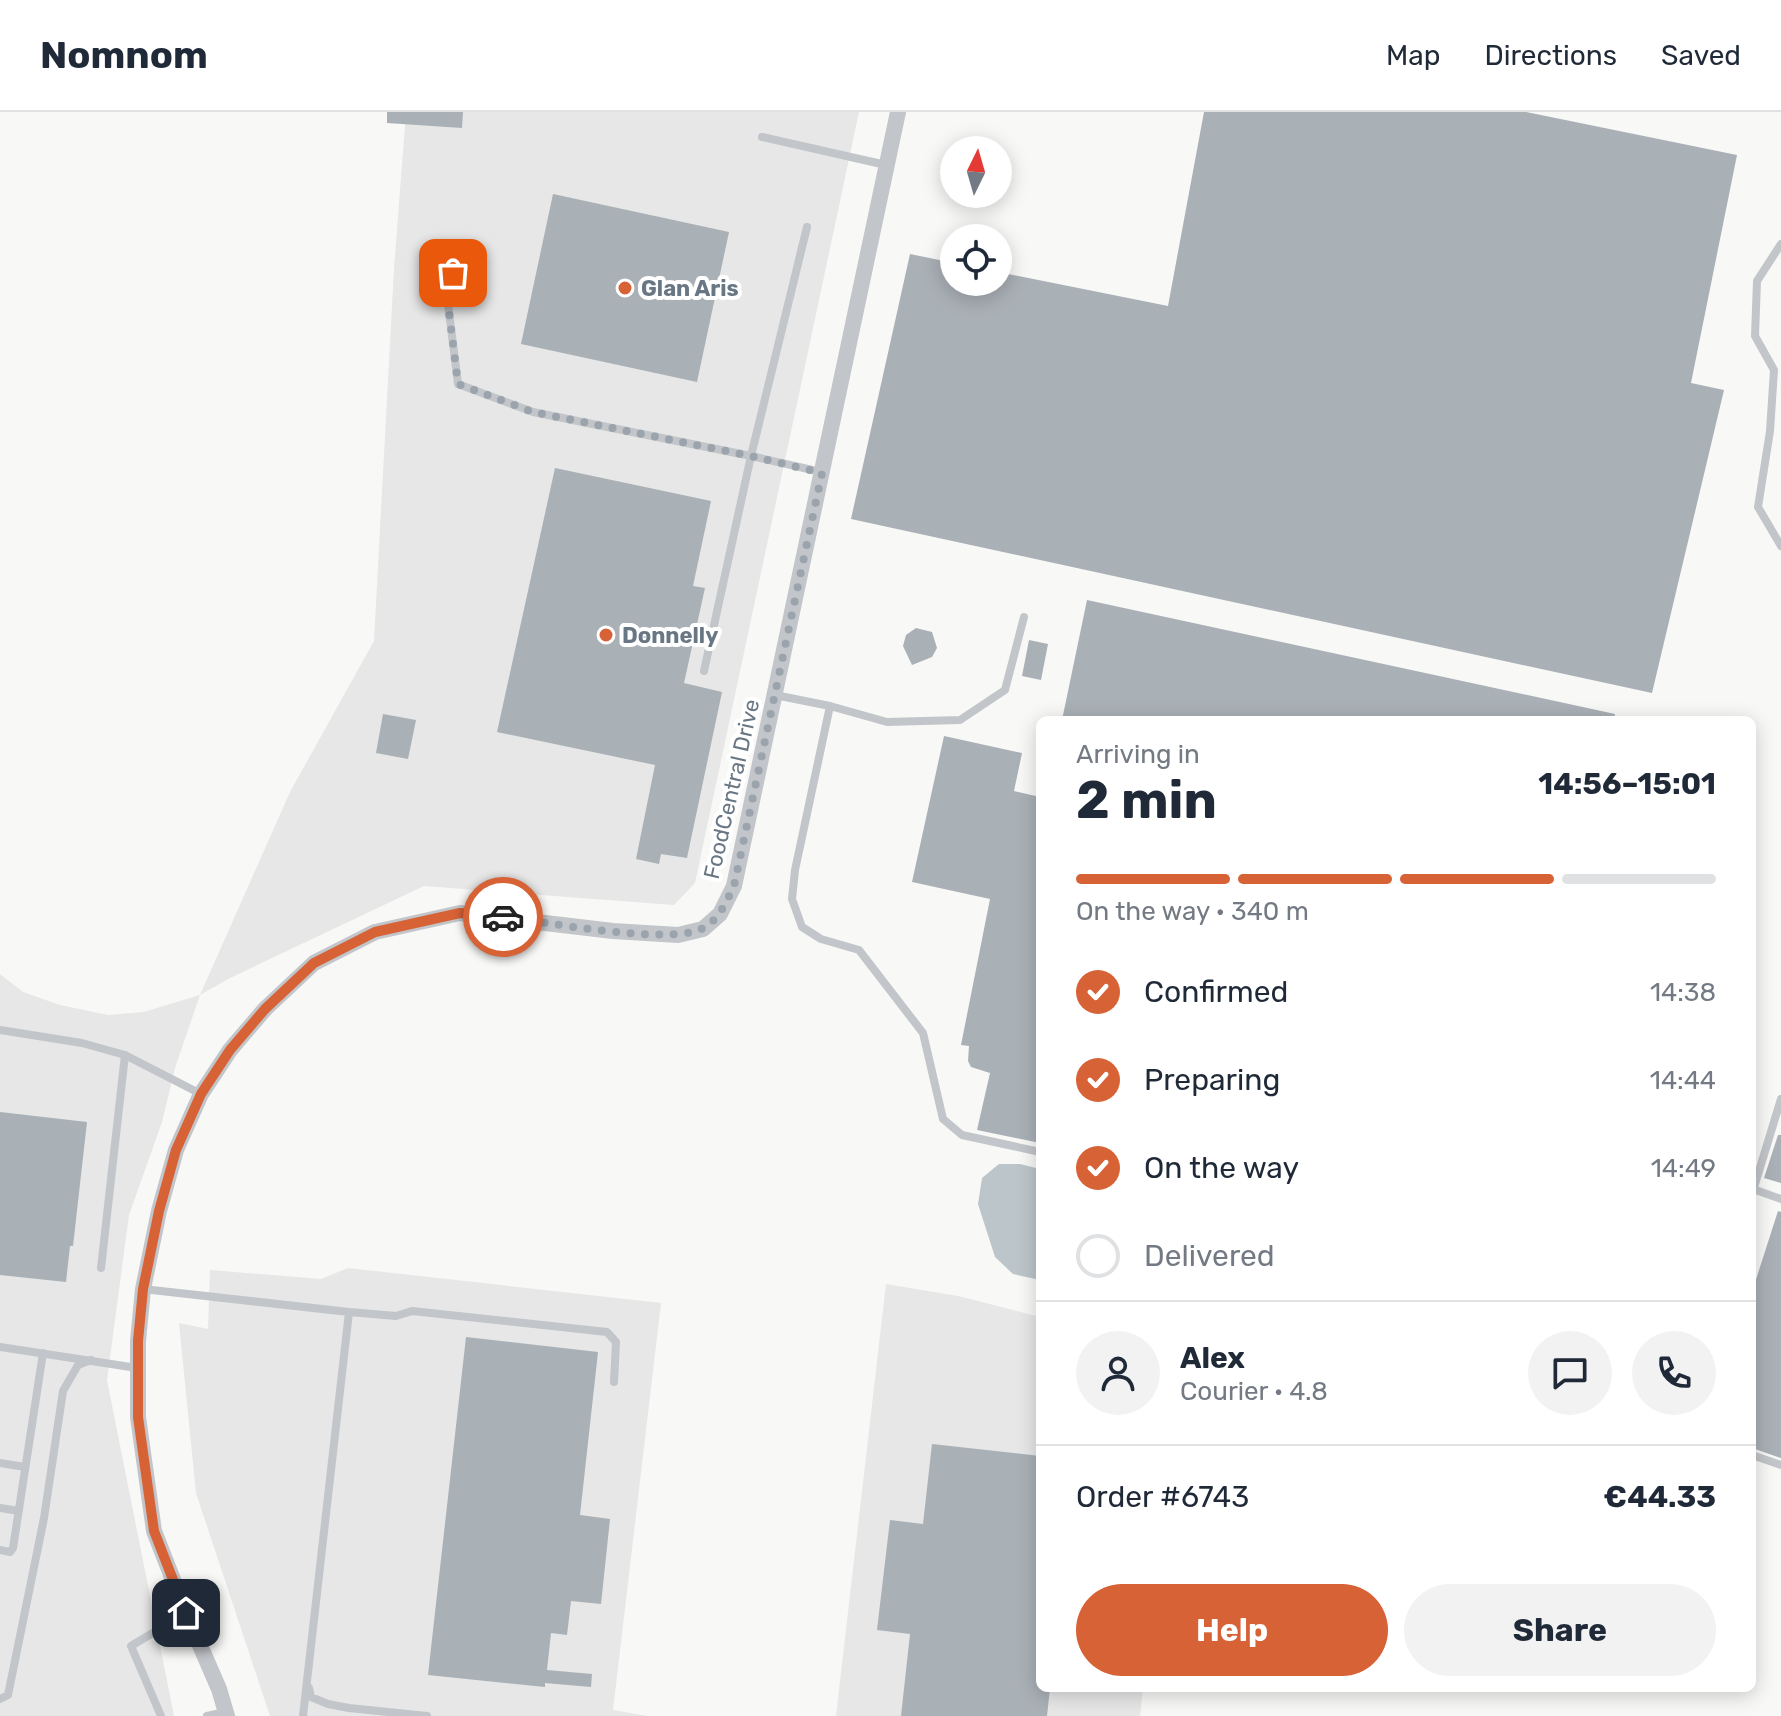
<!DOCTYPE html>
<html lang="en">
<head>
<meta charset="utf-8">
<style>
	body { margin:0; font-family:Rubik,sans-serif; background:#f2f2f3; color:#1f2937; height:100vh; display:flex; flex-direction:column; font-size:30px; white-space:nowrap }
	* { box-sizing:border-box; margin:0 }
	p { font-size:26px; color:#747a83 }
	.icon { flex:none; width:44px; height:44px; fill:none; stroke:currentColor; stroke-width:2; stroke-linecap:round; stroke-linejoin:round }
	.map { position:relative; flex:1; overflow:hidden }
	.side { position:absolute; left:1036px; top:604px; width:720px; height:976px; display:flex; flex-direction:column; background:#fff; border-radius:12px; box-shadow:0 4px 20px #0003 }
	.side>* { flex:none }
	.needle { width:52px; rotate:5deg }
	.buttons { position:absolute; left:940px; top:24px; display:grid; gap:16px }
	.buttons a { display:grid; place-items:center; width:72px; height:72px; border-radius:50%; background:#fff; box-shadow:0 4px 20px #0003; font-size:40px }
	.pin { position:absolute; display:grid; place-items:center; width:68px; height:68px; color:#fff; margin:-34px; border-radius:16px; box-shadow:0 4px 12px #0006 }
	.courier { position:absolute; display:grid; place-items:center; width:80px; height:80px; margin:-40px; border:6px solid #d76236; border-radius:50%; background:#fff; color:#222; box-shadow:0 2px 10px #0007 }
	.headline em { font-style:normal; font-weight:700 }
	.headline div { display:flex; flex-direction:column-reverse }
	.headline { display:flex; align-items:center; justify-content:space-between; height:136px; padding:0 40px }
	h1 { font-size:52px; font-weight:700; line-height:60px }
	.bar { display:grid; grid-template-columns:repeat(4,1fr); gap:12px 8px; align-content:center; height:96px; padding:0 40px }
	.bar i { height:10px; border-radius:6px; background:#e0e1e3 }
	.bar .selected { background:#d76236 }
	.bar p { grid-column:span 4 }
	.line { display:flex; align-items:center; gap:20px; padding:0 40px; border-top:2px solid #e0e1e3 }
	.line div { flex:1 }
	.round { display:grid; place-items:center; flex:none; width:84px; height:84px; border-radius:42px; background:#f2f2f3 }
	ol { padding:0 40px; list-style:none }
	li { display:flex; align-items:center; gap:24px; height:88px }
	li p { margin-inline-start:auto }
	li .icon { padding:8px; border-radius:50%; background:#d76236; color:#fff; stroke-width:4 }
	li:last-child { color:#747a83 }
	li i { width:44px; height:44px; border:4px solid #e0e1e3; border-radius:50% }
	.button { display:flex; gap:16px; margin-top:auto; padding:16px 40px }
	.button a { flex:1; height:92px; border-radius:48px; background:#d76236; color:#fff; font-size:32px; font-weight:700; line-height:92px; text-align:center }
	.button a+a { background:#f2f2f3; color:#1f2937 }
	header { display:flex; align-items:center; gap:48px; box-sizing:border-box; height:112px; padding:0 40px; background:#fff; border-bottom:2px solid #e0e1e3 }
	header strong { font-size:38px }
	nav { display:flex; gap:44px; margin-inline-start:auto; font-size:28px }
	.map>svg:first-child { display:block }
	.built { fill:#e6e7e6 }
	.water { fill:#bcc5ca }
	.building { fill:#a9b0b6 }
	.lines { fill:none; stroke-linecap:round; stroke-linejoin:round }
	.lane { stroke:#c2c5c9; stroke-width:8 }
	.street { stroke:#c2c5c9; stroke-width:16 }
	.done { stroke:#9ba4ac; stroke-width:8; stroke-dasharray:0 14.4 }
	.route { stroke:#d76236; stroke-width:10 }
	.poi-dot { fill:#d76236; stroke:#fff; stroke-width:3 }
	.labels { text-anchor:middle; stroke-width:8; stroke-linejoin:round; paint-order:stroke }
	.poi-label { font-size:22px; font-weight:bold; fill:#697784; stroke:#fff; text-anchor:start }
	.street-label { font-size:22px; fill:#697784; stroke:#fff }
</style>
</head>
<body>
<header>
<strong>Nomnom</strong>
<nav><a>Map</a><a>Directions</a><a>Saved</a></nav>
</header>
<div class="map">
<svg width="1781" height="1604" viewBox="0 0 1781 1604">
	<rect width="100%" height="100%" fill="#f8f8f6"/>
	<path class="built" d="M406,0h453l-164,771 -21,22 -250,-19 -194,92 -30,17 -25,73 -13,54 -33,93 -22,165 67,336h-174v-742l23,18 37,13 48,10 36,-3 56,-17 90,-203 84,-151 20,-372z
		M348,1156l313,35 -48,407 34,6h-377l-74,-223 -17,-170 29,6 2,-59 111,9z
		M886,1172l72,12 82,21v371h103l-3,28h-304z"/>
	<path class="water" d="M999,1052h21l20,5v111l-27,-6 -18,-17 -17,-53 4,-26z"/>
	<path class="building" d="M387,0h76l-1,16 -75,-5z
		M1204,0h322l211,43 -46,228 33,7 -72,303 -801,-174 59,-265 44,9v19h44v-10l170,34z
		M553,82l176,38 -32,150 -176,-38z
		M555,356l156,33 -18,85 12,2 -21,95 38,9 -35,166 -26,-4 -2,10 -23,-5 19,-94 -158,-33z
		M1087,488l528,114 -1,6h-552z
		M916,516l16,4 5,16 -5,9 -20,8 -9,-19 3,-11z
		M1029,528l19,4 -7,36 -19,-4z
		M383,602l33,6 -8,39 -32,-6z
		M944,624l78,17 -8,38 26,6v346l-63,-13 13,-57 -19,-6 -3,-6 1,-15 -8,-1 29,-146 -78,-17z
		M0,1000l87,10 -14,124h-3l-4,36 -66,-7z
		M1778,1023h3v48l-17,-5z
		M1778,1099l3,1v246l-29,-10v-156z
		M466,1225l132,15 -18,163 30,4 -9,85 -30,-3 -4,34 -16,-2 -4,37 45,4 -1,13 -46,-4v4l-117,-12z
		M932,1332l108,12v232h10l-3,28h-146l9,-82 -33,-4 13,-110 33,4z"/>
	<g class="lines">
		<path class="lane" d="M762,25l124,28
			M807,115l-56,229 70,16
			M1781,132l-24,37 -2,55 19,34 -4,61 -12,76 23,39
			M459,137l-12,47 11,88 75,28 218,44 -47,215
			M775,583l55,11 -35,164 -3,29 10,28 19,12 38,11 64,83 20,86 19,16 78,17
			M830,594l57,16 73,-2 45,-30 19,-73
			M0,918l82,13 43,12 76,39
			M1753,1077l28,10
			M1752,1082l29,-95
			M101,1156l24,-213
			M143,1177l206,23 47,4 16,-5 195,21 9,10 -2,40
			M0,1235l137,21
			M1752,1343l29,10
			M0,1351l25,4
			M0,1396l19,3
			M0,1438l10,2 3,-4 30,-195
			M309,1576l2,9 17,7 21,4 78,8
			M0,1587l8,-4 36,-177 19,-127 15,-26 13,-5
			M161,1604l-30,-70 55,-33
			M207,1604l18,-4
			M303,1604l46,-404"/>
		<path class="street" d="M227,1604l-8,-27 -33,-76 -32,-82 -16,-114v-76l5,-52 16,-78 17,-61 25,-56 29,-44 35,-41 49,-46 61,-31 85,-19 153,18 65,4 25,-6 17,-15 14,-28 164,-774"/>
	</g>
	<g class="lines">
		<path class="done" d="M453,161l-6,23 11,88 75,28 218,44 71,17 -88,413c-8,16 -16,36 -33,43 -36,16 -154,-7 -198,-12"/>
		<path class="route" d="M186,1501l-32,-82 -16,-114v-76l5,-52 16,-78 17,-61 25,-56 29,-44 35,-41 49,-46 61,-31 85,-19 43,4"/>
	</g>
	<g class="poi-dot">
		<circle cx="625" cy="176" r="8"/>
		<circle cx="606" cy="523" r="8"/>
	</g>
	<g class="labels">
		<g class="poi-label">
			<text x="641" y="184">Glan Aris</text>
			<text x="622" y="531">Donnelly</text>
		</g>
		<g class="street-label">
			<text transform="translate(731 677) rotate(-77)" y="8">FoodCentral Drive</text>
		</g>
	</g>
</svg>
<div class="buttons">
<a><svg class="needle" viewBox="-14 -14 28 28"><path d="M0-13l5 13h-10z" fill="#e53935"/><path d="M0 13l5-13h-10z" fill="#747a83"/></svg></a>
<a><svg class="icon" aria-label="locate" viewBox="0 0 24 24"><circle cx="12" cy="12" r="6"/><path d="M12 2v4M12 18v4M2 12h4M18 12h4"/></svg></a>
</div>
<div class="pin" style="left:453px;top:161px;background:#ea580c"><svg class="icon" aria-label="bag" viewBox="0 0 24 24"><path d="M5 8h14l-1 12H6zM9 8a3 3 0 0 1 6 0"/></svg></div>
<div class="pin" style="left:186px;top:1501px;background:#1f2937"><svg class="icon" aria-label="home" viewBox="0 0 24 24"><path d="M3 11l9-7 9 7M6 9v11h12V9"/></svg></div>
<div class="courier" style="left:503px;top:805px"><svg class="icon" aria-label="car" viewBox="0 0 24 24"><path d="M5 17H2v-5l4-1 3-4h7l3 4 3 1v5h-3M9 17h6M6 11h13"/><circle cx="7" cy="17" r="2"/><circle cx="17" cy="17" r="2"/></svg></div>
<section class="side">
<div class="headline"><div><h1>2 min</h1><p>Arriving in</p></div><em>14:56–15:01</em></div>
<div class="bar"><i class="selected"></i><i class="selected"></i><i class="selected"></i><i></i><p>On the way · 340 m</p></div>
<ol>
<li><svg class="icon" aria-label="check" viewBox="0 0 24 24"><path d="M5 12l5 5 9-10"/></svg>Confirmed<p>14:38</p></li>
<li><svg class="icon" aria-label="check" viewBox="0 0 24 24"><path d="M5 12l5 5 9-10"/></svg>Preparing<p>14:44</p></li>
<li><svg class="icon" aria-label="check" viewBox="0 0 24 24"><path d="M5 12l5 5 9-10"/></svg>On the way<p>14:49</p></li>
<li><i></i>Delivered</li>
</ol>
<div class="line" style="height:144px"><a class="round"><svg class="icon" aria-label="person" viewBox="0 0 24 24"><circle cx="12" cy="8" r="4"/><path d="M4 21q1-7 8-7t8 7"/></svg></a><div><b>Alex</b><p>Courier · 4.8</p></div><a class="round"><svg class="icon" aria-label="chat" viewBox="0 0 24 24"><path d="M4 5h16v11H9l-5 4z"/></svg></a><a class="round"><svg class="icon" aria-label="phone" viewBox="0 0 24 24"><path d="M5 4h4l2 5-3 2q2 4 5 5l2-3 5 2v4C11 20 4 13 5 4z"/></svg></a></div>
<div class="line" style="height:104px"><div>Order #6743</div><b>€44.33</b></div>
<div class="button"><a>Help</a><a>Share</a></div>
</section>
</div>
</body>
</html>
